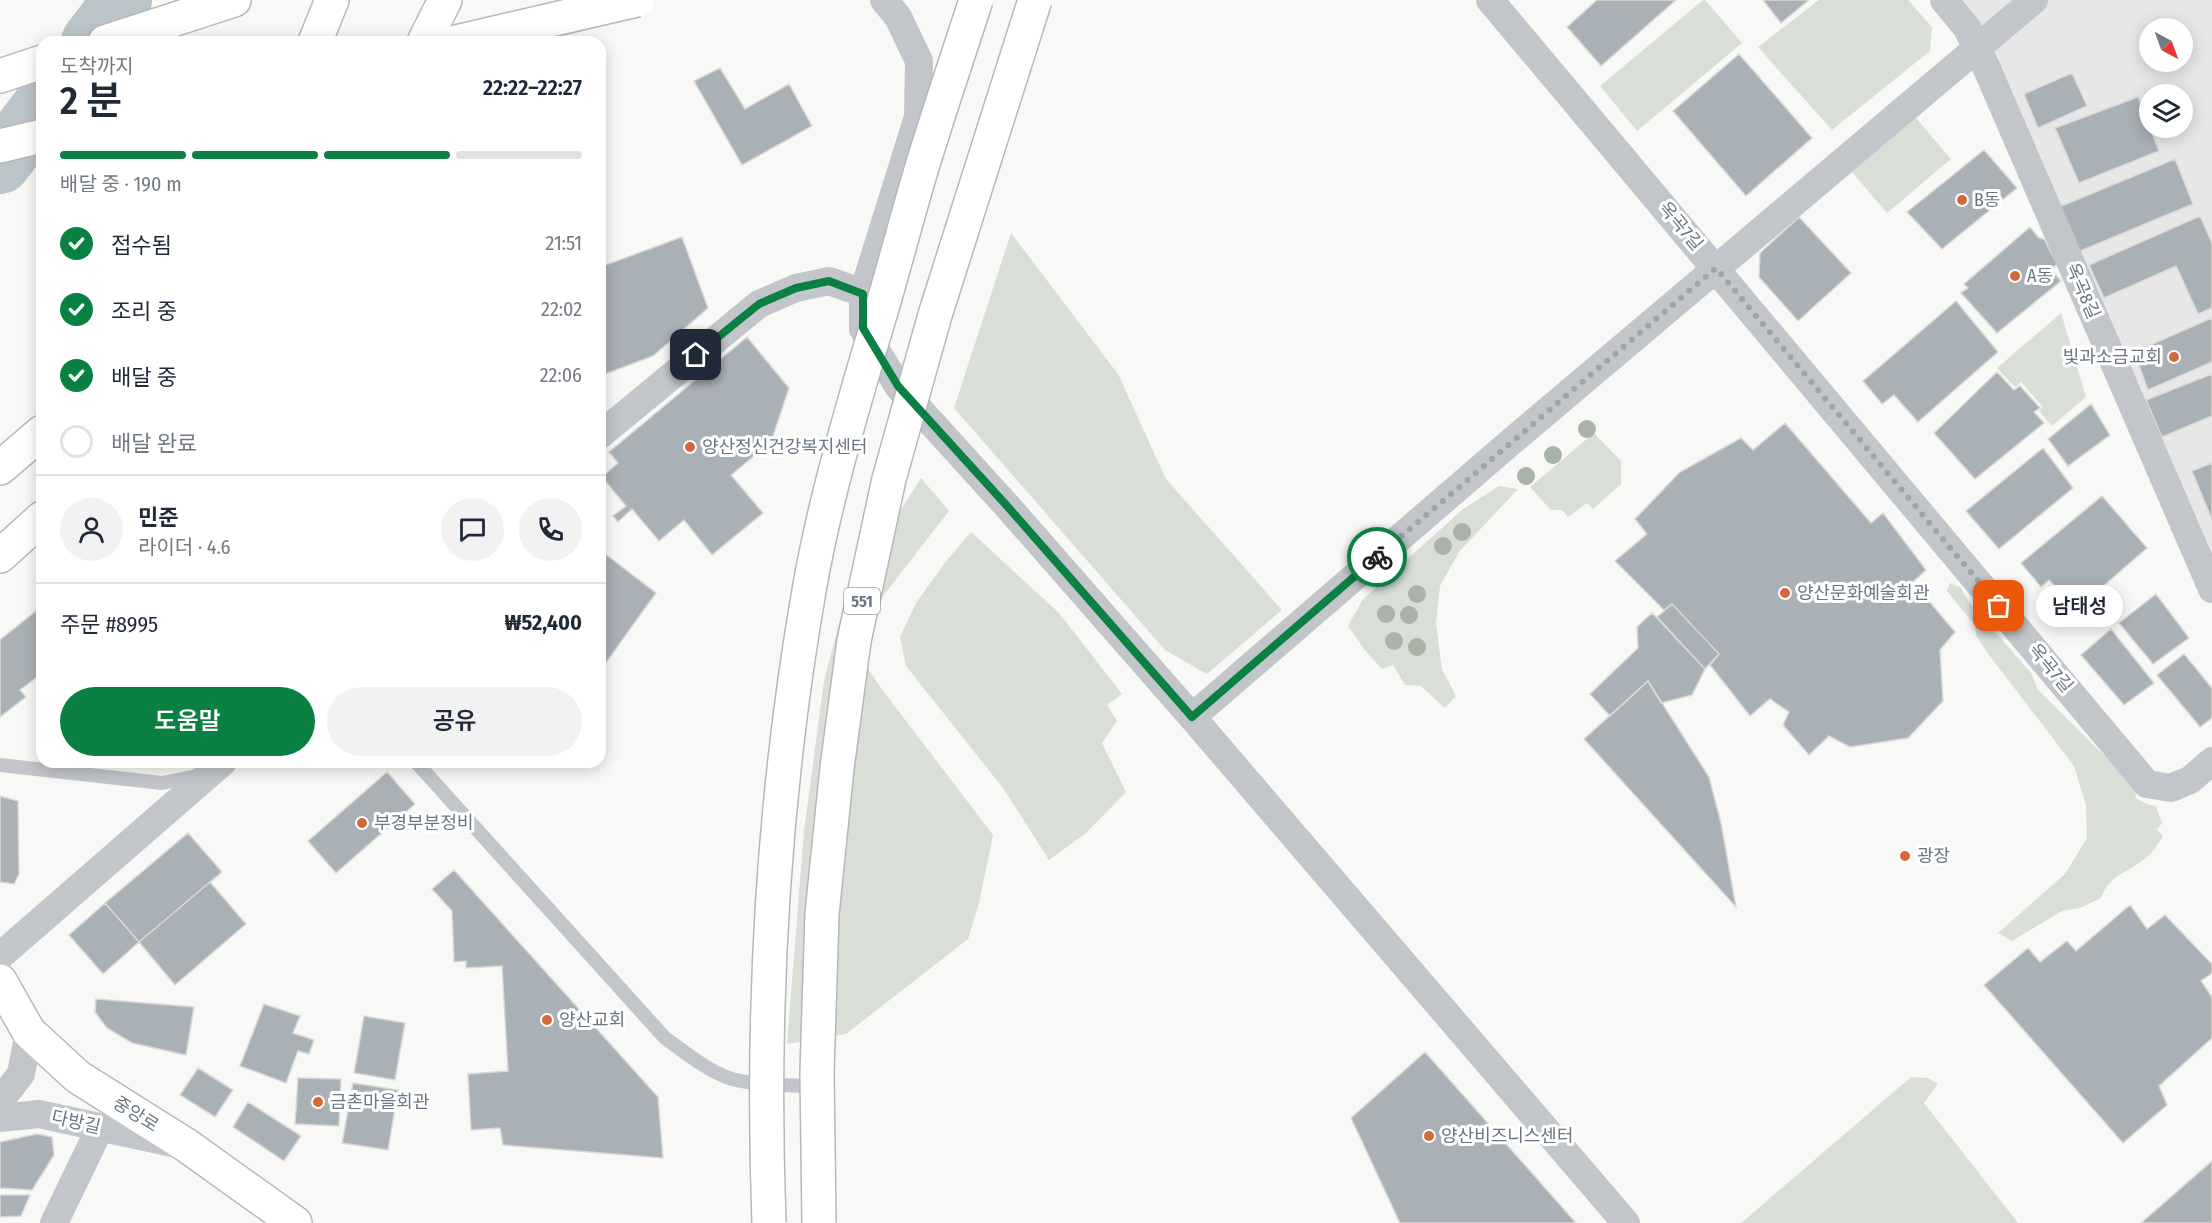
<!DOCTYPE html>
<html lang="ko">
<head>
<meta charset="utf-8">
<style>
	body { margin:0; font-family:"Fira Sans Condensed","Noto Sans KR",sans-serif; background:#f2f2f3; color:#1f2937; height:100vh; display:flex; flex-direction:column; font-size:22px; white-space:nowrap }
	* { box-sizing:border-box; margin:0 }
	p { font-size:20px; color:#747a83 }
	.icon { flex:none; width:33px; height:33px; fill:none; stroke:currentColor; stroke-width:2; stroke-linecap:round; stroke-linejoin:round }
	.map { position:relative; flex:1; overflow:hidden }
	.panel { position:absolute; left:36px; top:36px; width:570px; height:732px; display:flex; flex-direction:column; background:#fff; border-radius:18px; box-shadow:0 3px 15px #0003 }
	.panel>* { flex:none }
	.needle { width:39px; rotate:139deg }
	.buttons { position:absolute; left:2139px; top:18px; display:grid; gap:12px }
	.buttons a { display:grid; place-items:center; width:54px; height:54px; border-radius:50%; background:#fff; box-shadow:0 3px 15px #0003; font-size:30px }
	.pin { position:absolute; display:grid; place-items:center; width:51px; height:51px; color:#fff; margin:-26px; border-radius:12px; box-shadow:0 3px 9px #0006 }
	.courier { position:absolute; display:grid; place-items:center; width:60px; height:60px; margin:-30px; border:4px solid #0b8043; border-radius:50%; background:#fff; color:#222; box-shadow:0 2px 8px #0007 }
	.bubble { position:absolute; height:42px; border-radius:21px; background:#fff; box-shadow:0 3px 15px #0003; font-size:20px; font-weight:600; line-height:42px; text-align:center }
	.overview em { font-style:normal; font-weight:600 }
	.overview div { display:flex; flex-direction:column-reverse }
	.overview { display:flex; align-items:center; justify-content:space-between; height:102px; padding:0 24px }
	h1 { font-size:39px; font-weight:600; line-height:45px }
	.bar { display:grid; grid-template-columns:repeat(4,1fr); gap:9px 6px; align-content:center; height:72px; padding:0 24px }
	.bar i { height:8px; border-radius:4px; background:#e0e1e3 }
	.bar .on { background:#0b8043 }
	.bar p { grid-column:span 4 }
	.line { display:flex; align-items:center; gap:15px; padding:0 24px; border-top:2px solid #e0e1e3 }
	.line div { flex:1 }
	.round { display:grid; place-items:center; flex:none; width:63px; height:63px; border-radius:32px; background:#f2f2f3 }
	ol { padding:0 24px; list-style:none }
	li { display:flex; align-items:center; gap:18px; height:66px }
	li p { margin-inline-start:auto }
	li .icon { padding:6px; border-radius:50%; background:#0b8043; color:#fff; stroke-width:4 }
	li:last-child { color:#747a83 }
	li i { width:33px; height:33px; border:3px solid #e0e1e3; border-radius:50% }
	.action { display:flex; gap:12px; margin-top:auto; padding:12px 24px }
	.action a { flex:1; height:69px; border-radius:36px; background:#0b8043; color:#fff; font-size:24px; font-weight:600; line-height:69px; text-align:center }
	.action a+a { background:#f2f2f3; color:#1f2937 }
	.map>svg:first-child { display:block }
	.built { fill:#e6e7e6; fill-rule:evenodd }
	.green { fill:#d9ded7 }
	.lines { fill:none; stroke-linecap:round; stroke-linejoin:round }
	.river { stroke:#bbc4c9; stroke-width:62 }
	.building { fill:#a9b0b6; stroke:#d9dad8; stroke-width:1.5 }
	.secondary-casing { stroke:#b5b9bd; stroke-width:36 }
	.highway-casing { stroke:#b5b8bb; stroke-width:36 }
	.lane { stroke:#c2c5c9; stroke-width:14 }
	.street { stroke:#c2c5c9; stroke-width:28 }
	.secondary { stroke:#fff; stroke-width:33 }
	.highway { stroke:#fff; stroke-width:33 }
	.highway-bridge-casing { stroke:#b5b8bb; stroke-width:36; stroke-linecap:butt }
	.highway-bridge { stroke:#fff; stroke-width:33 }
	.tree { fill:#aab3a8 }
	.done { stroke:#9ca4ac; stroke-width:6; stroke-dasharray:0 10.8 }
	.route { stroke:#0b8043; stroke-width:8 }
	.poi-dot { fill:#d3683b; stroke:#fff; stroke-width:2 }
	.labels { text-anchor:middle; stroke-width:6; stroke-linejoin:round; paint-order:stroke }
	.shield { fill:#fff; stroke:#979fa9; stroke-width:1.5 }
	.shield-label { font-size:16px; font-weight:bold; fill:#6a7684 }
	.poi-label { font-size:18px; fill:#6a7684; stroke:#fff; text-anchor:start }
	.street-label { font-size:18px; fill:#6a7684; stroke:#fff }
</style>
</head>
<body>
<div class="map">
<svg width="2212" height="1223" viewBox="0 0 2212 1223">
	<rect width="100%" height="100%" fill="#f8f8f6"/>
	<path class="built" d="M1950,0h74l-46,38z
		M2043,0h169v576l-228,-526zM2150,28h32v34h-32zM2150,94h32v34h-32z"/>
	<path class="green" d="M1703,0h2l37,43 -105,88 -37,-45z
		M1819,0h89l24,27 -2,24 -98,79 -74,-83z
		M1916,118l35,41 -64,54 -35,-41z
		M1011,233l107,141 48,105 116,131 -75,64 -42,-24 -211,-242z
		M2061,313l25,84 -34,29 -13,-15 4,-4 -22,-25 -6,5 -18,-19z
		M1594,433l27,28v23l-28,25 -6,-6 -19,14 -6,-7h-11l-21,-23z
		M921,478l28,33 -80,103 -6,47 18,27 112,147 -14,68 -11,36 -122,95 -59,10 17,-213 20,-150 22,-85z
		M1499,486l19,3 -59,63 -19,34 -4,38 6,45 14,27 -11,12 -24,-22 -16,-1 -12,-20 -11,4 -17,-19 -17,-24 15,-27 100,-90z
		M971,532l88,81 63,81 -15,11 10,16 -15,22 24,49 -41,42 -36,26 -46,-72 -97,-122 -6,-29 16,-34 28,-39z
		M1950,583l10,4 10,16 61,70 7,17 84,83 17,13 -4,12 14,7 7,1 6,17 -5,7 6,6c-5,9 -12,19 -21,25 -18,13 -33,15 -41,37l-21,10 -18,3 -50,30 -14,-8 67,-59 22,-36 -1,-33 -12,-39 -88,-115 -10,-16 -1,-10 -28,-34z
		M1911,1077l17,1 10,6 -14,19 94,120h-277z"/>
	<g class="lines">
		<path class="river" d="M92,42l27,-35 2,-7
			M0,163l42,-55"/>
	</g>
	<path class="building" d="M1597,0h79l-75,66 -34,-39z
		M1763,0h46l-28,23z
		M1739,54l73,84 -66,58 -73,-85z
		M720,68l25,41 44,-25 23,42 -70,39 -48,-84z
		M2072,73l15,33 -49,22 -14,-34z
		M2138,97l21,54 -80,32 -24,-55z
		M1984,150l33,38 -75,61 -35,-37z
		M2175,159l18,45 -115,48 -19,-45z
		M2200,216l12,27v65l-14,6 -22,-48 -72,32 -15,-33z
		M1799,217l52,56 -53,48 -39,-44 1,-24z
		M2030,227l9,11 5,1 13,25 -6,6 10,11 -64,52 -36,-40 7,-5 -4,-4z
		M682,237l26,71 -55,48 -53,20v-109z
		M1956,301l42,51 -80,70 -24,-27 -12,9 -19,-23z
		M2212,318v44l-64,28 -14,-38z
		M747,337l42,51 -18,54 -40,33 32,38 -51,42 -28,-35 -25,21 -27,-32 -14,13 -5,-6 13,-10 -24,-29 16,-14 -9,-11z
		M1997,372l17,18 6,-4 20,22 -6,4 10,11 -69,56 -41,-46z
		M2212,374v42l-50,21 -16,-37z
		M2091,404l19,31 -42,31 -20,-27z
		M1785,423l86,100 12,-10 43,57 -13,12 42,50 -15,18 3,51 -35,37 -58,9 -21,-11 -20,19 -26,-30 6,-13 -19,-13 -20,17 -40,-51 9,-11 -47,-50 -8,6 -49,-49 32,-27 -12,-15 45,-47 61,-34 12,12z
		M2043,448l30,40 -74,61 -33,-38z
		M2212,463v57l-20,-49z
		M2102,496l45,52 -70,61 -28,-29 -8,7 -20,-24z
		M600,550l56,43 -56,78z
		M2156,594l33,44 -36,26 -34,-41z
		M1672,604l47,50 -14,15 -48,-52z
		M42,606v67l-22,17 6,7 -26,20v-77z
		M1652,613l53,56 -13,26 -31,8 -13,-22 -38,35 -20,-22 48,-46 -1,-21z
		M2111,629l43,54 -30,22 -43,-50z
		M2184,654l28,34v30l-12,9 -43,-52z
		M1648,681l61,96 12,46 15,84 -152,-168z
		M387,772l28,32 -79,69 -28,-32z
		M0,796l18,5 1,73 -5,10 -14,-2z
		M188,833l34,39 -83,70 -34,-39z
		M454,870l204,227 5,61 -160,-13 -3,-17 -29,2 -3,-56 40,-3 -6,-105 -36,2v-7l-12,1 -2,-51 -20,-22z
		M210,882l36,42 -71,61 -36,-43z
		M105,903l34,39 -36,32 -34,-39z
		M2130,905l17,24 18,-14 47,49v9l-11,8 11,16v41l-53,48 8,19 -44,38 -139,-158 44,-37 12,14 27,-21 9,10z
		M96,999l98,8 -8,48 -54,-12 -25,-15 -12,-16z
		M264,1004l36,12 -7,17 21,7 -5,14 -11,-3 -12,32 -46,-17z
		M364,1016l41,7 -10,57 -41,-7z
		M1425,1052l151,171h-176l-49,-105z
		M198,1068l35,22 -18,27 -35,-22z
		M298,1078l43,1 -2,47 -44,-2z
		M353,1083l45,7 -10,60 -46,-7z
		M248,1102l53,34 -17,25 -51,-34z
		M37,1134l15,3 2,18 -22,35 -32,-2v-46z
		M2212,1161v62h-71z
		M0,1195h30l-9,21 -21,1z"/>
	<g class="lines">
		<g class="secondary-casing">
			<path id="secondary" d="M315,42l17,-42
				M424,42l21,-42
				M0,468l42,-36
				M0,556l42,-38
				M0,981l29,51 49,45 108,68 109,78"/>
		</g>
		<g class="highway-casing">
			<path id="highway" d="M105,42l129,-42
				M0,76l42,-14
				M0,146l42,-10"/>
		</g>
		<path class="lane" d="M416,762l249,276c20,14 41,32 64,40 20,7 55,7 76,8
			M0,765l162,18 35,-7"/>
		<path class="street" d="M884,0l14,17 21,44 -1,56 -55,176v36l35,57 110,121 184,210 434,506
			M1490,0l657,784 24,4 19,-8 22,-19
			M1944,0l23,28 20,41 225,520
			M600,435l159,-131 37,-16 33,-7 34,12
			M1192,717l320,-276 522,-441
			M0,956l223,-194
			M0,1101l21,-27 8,-42
			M0,1118l39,-4 138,30
			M54,1223l46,-95"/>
		<use href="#secondary" class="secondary"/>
		<use href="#highway" class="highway"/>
		<g class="highway-bridge-casing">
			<path id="highway-bridge" d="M456,42l181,-42
				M769,1223c-8,-213 4,-428 41,-638 16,-90 43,-179 69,-267 15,-50 28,-101 43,-151 17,-56 36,-111 54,-167
				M819,1223l-2,-151 5,-158 15,-146 17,-127 35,-162 46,-164 100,-315"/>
		</g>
		<use href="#highway-bridge" class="highway-bridge"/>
	</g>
	<g class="tree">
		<circle cx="1587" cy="429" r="9"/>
		<circle cx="1553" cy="455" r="9"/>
		<circle cx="1526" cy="476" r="9"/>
		<circle cx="1462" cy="532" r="9"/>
		<circle cx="1443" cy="546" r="9"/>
		<circle cx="1417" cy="594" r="9"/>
		<circle cx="1386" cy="614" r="9"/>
		<circle cx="1409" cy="615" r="9"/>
		<circle cx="1394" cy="641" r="9"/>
		<circle cx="1417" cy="647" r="9"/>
	</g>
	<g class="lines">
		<path class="done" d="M1377,557l339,-289 283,338"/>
		<path class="route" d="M696,355l63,-51 37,-16 33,-7 34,13v34l35,58 110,121 184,210 185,-160"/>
	</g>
	<g class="poi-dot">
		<circle cx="1962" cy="200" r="6"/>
		<circle cx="2015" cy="276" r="6"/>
		<circle cx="2174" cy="357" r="6"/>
		<circle cx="690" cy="447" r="6"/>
		<circle cx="1785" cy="593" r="6"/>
		<circle cx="362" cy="823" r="6"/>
		<circle cx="1905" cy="856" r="6"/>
		<circle cx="547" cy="1020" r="6"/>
		<circle cx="318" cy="1102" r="6"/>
		<circle cx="1429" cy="1136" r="6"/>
	</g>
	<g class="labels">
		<rect class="shield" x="844" y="588" width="36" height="26" rx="4.5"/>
		<g class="shield-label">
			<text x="862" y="607">551</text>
		</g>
		<g class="poi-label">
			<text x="1974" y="206">B동</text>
			<text x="2027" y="282">A동</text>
			<text x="2162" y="363" text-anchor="end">빛과소금교회</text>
			<text x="702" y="453">양산정신건강복지센터</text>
			<text x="1797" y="599">양산문화예술회관</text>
			<text x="374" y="829">부경부분정비</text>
			<text x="1917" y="862">광장</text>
			<text x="559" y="1026">양산교회</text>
			<text x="330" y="1108">금촌마을회관</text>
			<text x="1441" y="1142">양산비즈니스센터</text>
		</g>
		<g class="street-label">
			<text transform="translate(1681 226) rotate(50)" y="6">옥곡7길</text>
			<text transform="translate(2083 291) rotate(67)" y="6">옥곡8길</text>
			<text transform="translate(2051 668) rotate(50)" y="6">옥곡7길</text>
			<text transform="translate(136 1114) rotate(32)" y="6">중앙로</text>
			<text transform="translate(76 1122) rotate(13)" y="6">다방길</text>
		</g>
	</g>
</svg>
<div class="buttons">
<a><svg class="needle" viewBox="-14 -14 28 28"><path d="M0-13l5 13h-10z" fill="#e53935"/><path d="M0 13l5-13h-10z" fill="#747a83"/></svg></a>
<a><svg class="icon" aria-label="layers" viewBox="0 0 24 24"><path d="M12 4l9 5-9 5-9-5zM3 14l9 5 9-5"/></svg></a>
</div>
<div class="pin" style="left:1999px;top:606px;background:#ea580c"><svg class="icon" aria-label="bag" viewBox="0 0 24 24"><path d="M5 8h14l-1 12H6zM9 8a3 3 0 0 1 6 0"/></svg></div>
<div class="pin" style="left:696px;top:355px;background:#1f2937"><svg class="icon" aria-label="home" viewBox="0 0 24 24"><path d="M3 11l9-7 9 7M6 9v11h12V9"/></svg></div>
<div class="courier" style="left:1377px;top:557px"><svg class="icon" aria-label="bike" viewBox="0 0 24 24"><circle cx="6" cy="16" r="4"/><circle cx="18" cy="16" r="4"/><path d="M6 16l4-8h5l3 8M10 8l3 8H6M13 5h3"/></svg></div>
<div class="bubble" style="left:2036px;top:585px;width:87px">남태성</div>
<section class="panel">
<div class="overview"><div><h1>2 분</h1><p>도착까지</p></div><em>22:22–22:27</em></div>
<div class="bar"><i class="on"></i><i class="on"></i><i class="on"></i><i></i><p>배달 중 · 190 m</p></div>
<ol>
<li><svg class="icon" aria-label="check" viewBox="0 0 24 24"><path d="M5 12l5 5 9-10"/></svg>접수됨<p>21:51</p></li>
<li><svg class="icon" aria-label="check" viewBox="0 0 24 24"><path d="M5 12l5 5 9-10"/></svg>조리 중<p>22:02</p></li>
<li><svg class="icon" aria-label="check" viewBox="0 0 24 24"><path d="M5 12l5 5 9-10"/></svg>배달 중<p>22:06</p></li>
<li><i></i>배달 완료</li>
</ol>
<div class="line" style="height:108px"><a class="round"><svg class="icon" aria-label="person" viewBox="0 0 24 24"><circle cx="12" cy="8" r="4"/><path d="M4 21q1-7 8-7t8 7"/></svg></a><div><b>민준</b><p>라이더 · 4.6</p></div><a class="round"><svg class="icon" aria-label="chat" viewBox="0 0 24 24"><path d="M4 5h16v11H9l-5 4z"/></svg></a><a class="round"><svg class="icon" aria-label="phone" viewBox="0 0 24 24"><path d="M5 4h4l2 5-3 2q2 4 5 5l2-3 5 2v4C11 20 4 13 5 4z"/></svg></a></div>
<div class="line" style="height:78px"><div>주문 #8995</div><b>₩52,400</b></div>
<div class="action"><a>도움말</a><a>공유</a></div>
</section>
</div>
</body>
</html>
